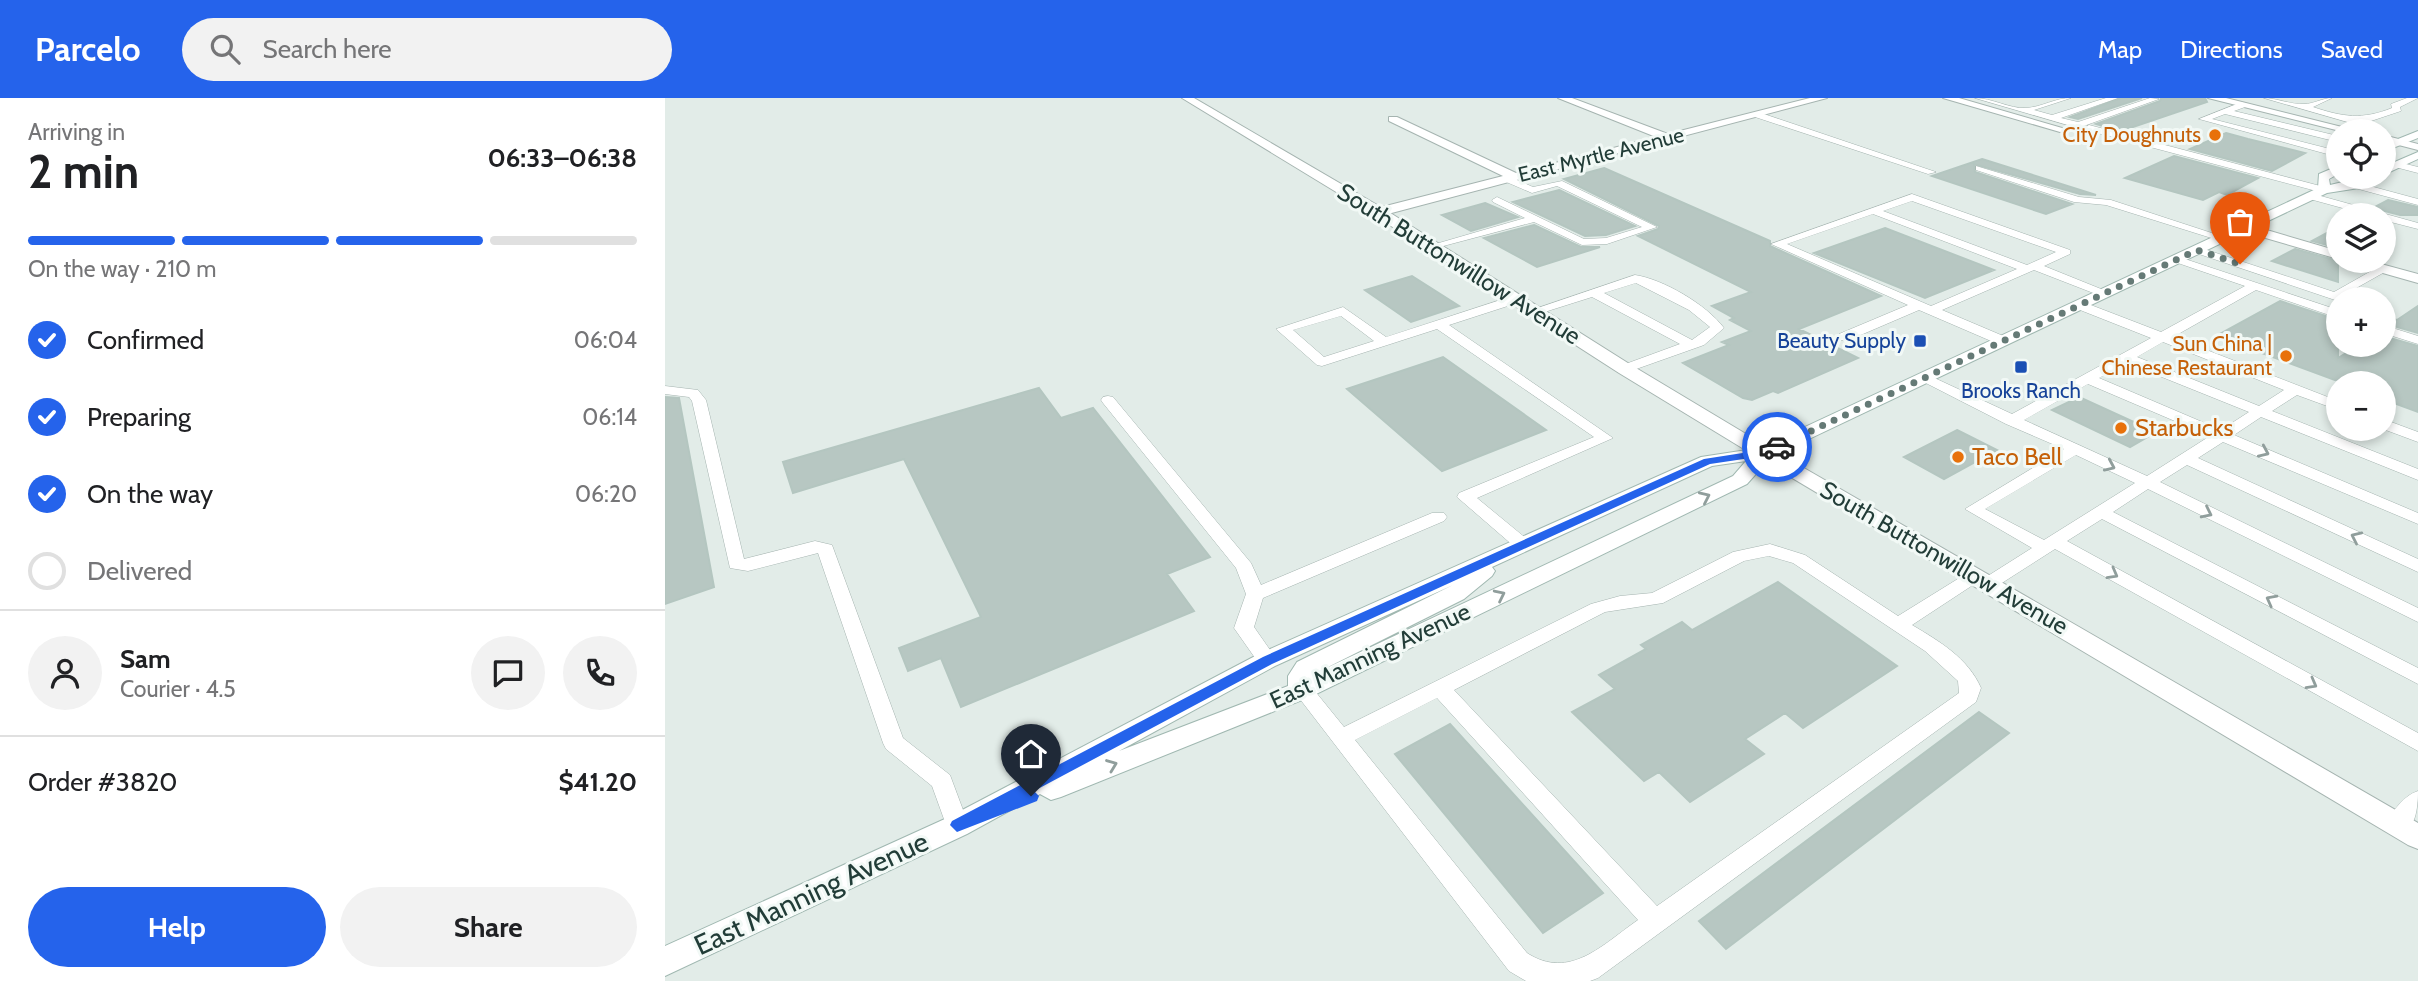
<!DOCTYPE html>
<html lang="en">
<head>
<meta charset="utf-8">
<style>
	body { margin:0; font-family:Cabin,sans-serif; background:#f2f2f2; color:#202124; height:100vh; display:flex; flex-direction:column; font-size:26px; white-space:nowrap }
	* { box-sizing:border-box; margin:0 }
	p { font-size:23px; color:#757577 }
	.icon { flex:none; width:38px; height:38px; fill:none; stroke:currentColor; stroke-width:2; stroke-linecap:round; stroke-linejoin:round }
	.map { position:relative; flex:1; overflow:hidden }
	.panel { display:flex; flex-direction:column; background:#fff; width:665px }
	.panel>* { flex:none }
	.buttons { position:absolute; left:1661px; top:21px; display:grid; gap:14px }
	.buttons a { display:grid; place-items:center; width:70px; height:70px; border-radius:50%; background:#fff; box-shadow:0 4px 10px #0003; font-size:35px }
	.pin { position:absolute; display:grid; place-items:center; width:60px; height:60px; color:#fff; margin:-72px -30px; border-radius:50% 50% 50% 0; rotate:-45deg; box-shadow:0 0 7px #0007 }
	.pin .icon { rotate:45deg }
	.courier { position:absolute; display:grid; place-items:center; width:70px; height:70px; margin:-35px; border:5px solid #2563eb; border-radius:50%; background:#fff; color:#222; box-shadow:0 2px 9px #0007 }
	.summary em { font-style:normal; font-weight:800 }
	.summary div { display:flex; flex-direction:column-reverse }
	.summary { display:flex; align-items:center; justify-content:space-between; height:119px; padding:0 28px }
	h1 { font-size:46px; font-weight:800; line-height:52px }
	.bar { display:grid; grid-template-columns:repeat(4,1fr); gap:10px 7px; align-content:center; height:84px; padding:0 28px }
	.bar i { height:9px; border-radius:5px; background:#e0e0e0 }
	.bar .on { background:#2563eb }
	.bar p { grid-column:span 4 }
	.line { display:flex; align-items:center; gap:18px; padding:0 28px; border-top:2px solid #e0e0e0 }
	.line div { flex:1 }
	.round { display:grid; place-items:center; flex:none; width:74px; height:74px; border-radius:37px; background:#f2f2f2 }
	ol { padding:0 28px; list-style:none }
	li { display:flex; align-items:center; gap:21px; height:77px }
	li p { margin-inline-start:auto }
	li .icon { padding:7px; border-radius:50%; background:#2563eb; color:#fff; stroke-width:4 }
	li:last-child { color:#757577 }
	li i { width:38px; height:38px; border:4px solid #e0e0e0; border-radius:50% }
	.primary-button { display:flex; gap:14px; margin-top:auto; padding:14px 28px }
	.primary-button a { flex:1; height:80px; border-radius:42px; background:#2563eb; color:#fff; font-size:28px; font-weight:800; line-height:80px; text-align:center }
	.primary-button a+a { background:#f2f2f2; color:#202124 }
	header { display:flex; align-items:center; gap:42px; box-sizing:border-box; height:98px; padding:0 35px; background:#2563eb; color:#fff }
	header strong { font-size:33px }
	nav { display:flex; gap:38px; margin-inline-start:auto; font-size:24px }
	.search { width:490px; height:63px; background:#f2f2f2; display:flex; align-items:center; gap:18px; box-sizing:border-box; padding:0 24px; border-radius:38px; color:#757577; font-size:26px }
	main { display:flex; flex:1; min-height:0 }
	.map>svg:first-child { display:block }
	.building { fill:#b7c7c2; stroke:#b4c6c0; stroke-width:2 }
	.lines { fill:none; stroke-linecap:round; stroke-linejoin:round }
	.service-casing { stroke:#a5b4b0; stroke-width:1 }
	.minor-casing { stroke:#a5b4b0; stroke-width:2 }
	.tertiary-casing { stroke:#a5b4b0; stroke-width:2 }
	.secondary-casing { stroke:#a0b8b1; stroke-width:2 }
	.service { fill:#fff; fill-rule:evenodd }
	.minor { fill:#fff; fill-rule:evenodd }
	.tertiary { fill:#fff; fill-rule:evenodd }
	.secondary { fill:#fff; fill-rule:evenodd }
	.oneway { stroke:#909e9c }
	.route { fill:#2563eb }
	.done { stroke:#657a76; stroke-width:7; stroke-dasharray:0 12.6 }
	.food-dot { fill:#e8710a; stroke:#f2f9f6; stroke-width:2.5 }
	.transit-dot { fill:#1a4fb4; stroke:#f2f9f6; stroke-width:2.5 }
	.labels { text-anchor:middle; stroke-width:6; stroke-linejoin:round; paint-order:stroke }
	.far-food-label { font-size:21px; fill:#c56008; stroke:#f2f9f6; text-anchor:end }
	.far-street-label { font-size:21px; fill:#223d38; stroke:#f2f9f6 }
	.far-transit-label { font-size:21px; fill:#164399; stroke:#f2f9f6; text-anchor:end }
	.street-label { font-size:24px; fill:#223d38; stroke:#f2f9f6 }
	.food-label { font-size:24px; fill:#c56008; stroke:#f2f9f6; text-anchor:start }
	.near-street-label { font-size:28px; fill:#223d38; stroke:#f2f9f6 }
</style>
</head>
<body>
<header>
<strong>Parcelo</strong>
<div class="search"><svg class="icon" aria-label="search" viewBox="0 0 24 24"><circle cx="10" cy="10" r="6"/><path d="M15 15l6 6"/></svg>Search here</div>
<nav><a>Map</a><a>Directions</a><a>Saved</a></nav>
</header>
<main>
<section class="panel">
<div class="summary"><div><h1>2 min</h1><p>Arriving in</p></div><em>06:33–06:38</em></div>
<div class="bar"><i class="on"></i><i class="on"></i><i class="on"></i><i></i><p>On the way · 210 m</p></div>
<ol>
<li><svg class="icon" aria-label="check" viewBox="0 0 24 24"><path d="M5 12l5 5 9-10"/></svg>Confirmed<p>06:04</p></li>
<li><svg class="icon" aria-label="check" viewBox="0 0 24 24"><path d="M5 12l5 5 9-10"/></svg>Preparing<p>06:14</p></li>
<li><svg class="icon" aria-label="check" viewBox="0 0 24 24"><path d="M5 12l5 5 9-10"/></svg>On the way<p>06:20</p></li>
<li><i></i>Delivered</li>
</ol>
<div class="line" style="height:126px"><a class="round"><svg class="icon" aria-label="person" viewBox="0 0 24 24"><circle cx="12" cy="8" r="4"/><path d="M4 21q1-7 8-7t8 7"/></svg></a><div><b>Sam</b><p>Courier · 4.5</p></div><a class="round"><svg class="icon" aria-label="chat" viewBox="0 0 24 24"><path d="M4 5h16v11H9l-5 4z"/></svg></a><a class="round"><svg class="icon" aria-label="phone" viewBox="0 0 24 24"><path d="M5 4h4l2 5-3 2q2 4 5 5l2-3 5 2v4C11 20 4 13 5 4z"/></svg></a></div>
<div class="line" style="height:91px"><div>Order #3820</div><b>$41.20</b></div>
<div class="primary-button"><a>Help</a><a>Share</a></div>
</section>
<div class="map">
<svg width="1753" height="883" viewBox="0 0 1753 883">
	<rect width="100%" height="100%" fill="#e2ece8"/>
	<path class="building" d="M1456,0h21l-64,21 -8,-2z
		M1496,0h44l2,4 -77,26 -14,2 -20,-6 64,-23z
		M1561,35l22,6 57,14 -33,18 -82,-22z
		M1509,58l84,22 -31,17 -8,-3 -16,8 -78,-22z
		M1317,61l114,36 -16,-1 -106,-30 1,8 97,32 -26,10 -114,-38z
		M939,70l166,73v5l111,50 -82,33 59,29 -80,35 -5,-2 -21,9 -9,-2 -60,-35 46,-18 -7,-3 29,-11 -21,-11 4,-2 -22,-12 39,-14 -113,-56 20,-7 1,-3 -95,-47z
		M894,92l76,36 -29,9 -21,1 -72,-34z
		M1723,102l30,7v8h-18l-27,-7z
		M820,105l33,14 -47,14 -29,-16z
		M869,127l47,22h19l-63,20 -53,-29z
		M1673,129v21l-26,-7z
		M1220,130l109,42 -69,28 -111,-45z
		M1630,151l43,12v21l-66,-21z
		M747,178l47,30 -48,16 -46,-32z
		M1615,203l58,19v38l21,-13h24v-9l35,10v66l-35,-13v-16h-40l-127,-47z
		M1753,208v27l-35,-10v-7l14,4z
		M778,259l103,73 -104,41 -95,-82z
		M374,290l22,30 32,-10 117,149 -43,17 27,37 -233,96 -20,-49 -33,13 -9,-23 82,-31 -77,-158 -111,34 -10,-31z
		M0,299l14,1 35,189 -49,17z
		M1414,299l77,35 -26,15 -78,-37z
		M1292,332l40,20 -53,29 -40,-22z
		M1113,484l119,84 -94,62 -18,-15 -40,26 19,15 -74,48 -31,-30 -15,9 -72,-69 43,-23 -16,-14 47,-26 -5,-4 41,-23 10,8z
		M1314,614l30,21 -283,216 -27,-28z
		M785,626l153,169 -60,40 -148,-179z"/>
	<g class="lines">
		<g class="service-casing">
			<path id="service" d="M1310,0c17,0 35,11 51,10 16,-1 29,-10 45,-10l-37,12 18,5 54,-17h12l-57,20 17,4 72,-24 9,1 -81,29z
				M1599,0c13,0 27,7 40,6 10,0 18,-6 28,-6l-19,9c30,10 49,13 79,1l-1,-4 16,-6h11l-18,9 1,4 -30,10 -20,2z
				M1577,4l3,5 -11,4 104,25v6l-113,-28 -13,5 126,32v6l-139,-38z
				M1090,15h6l175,59 -8,2 -173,-57z
				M1424,27l239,63 1,2 -5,3 -238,-63 -1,-2z
				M1733,64l20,5v6l-23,-6v-4z
				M1311,68l103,31 32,3 116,38 -6,3 -115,-36 -32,-3 -98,-32z
				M843,78l25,11 29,-6 95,46 -50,17 -25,1 -48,-23 -102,27v-4l93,-27 -32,-16 -1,-2 5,-3 87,42 22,-1 36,-11 -85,-41 -25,7 -28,-12 -1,-2z
				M1690,84l63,17v6l-67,-18v-4z
				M1645,95l108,30v6l-35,-9v-5h-15l-62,-17v-4z
				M1247,96l158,56v4l-26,12 67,27 -6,4 -4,-1 -67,-26 -92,40 66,28v6h-10l-79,-34 -70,30h-10v-6l69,-29 -137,-61zM1247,103l144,51 -29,13 -144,-54zM1208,116l144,55 -86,37 -144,-62z
				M1528,150h8l133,44 46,-26 10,3 -55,31 -142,-48z
				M1511,158l162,54v8l-82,-28 -83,47 165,64v9l-41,-15 -25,16 146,58v11l-157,-63 -27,18 184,78v11l-195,-82 -25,16 220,101v13l-231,-107 -27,17 258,126v14l-270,-133 -35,23 305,156v16l-316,-165 -35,22 351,192v18l-363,-202 -61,39h-14l-1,-7 -67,44c27,16 56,33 69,63l-5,14 -378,276 -8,3h-64l-17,-10 -216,-281 3,-5 7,-2 7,2 34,42 247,-123 29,-8 32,-3 81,-41 37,-8 35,11 93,61 71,-44h12l2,7 49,-31 -67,-39 99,-60 -58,-25 -90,-46 2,-3h10l84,39 139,-76 -76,-30v-6h8l78,30 84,-46 -73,-25v-4zM1498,244l121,48 -25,16 -122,-49zM1462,265l122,49 -28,18 -122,-52zM1423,286l122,52 -63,40 -123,-56zM1411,357l59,28 -91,57 -59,-31zM1104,458l24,7 132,88 33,30 1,12 -302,213 -203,-216 151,-78 58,-9 81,-42zM772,600l201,222c-35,24 -68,61 -111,33l-172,-213z
				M970,177c28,4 72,30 89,53l-20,17 -79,28 -5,-1v-6l60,-22 -88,-47 -57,18 -6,-4zM971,185l53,27 21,17 -18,13 -88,-47z
				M851,197l6,4 -2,3 -71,23 164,113 -136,60 51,42 3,4 -3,4h-12l-59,-51 2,-4 135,-56 -157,-108 -115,37 -5,-1 -41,-36 67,-22 43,30zM676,218l33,25 -50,16 -31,-27z
				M1718,227l35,11v8l-35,-11z
				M0,288l33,4 8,10 38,159 71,-18 17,4 71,193 47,37 19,51 -4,7 -8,3 -8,-3 -17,-47 -46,-37 -3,-6 -65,-190 -70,18 -18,-3 -38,-167 -3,-4 -24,-3z
				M443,298l5,1 138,166 10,22 171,-72h12l3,4 -3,4 -181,77 -9,29 23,33 -3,5h-14l-26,-37 12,-34 -10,-26 -133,-165 -2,-3 2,-3z
				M1718,321l35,13v10l-35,-13z
				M1753,693c0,18 -3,50 -29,41l-4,-7c7,-13 19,-30 33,-34z"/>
		</g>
		<g class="minor-casing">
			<path id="minor" d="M893,0h14l96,36 142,-36h17l-443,117 -5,1 -6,-4 1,-3 129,-33 -114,-55v-4h8l119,56 140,-36z
				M1278,0h16l110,32 -9,2z
				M1543,0h18l132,33h-18z
				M1718,37l35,9v6l-35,-9z
				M1578,125l95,28v8l-100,-29 -2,-3z
				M1684,163h21l48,13v9l-67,-19z"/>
		</g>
		<g class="tertiary-casing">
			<path id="tertiary" d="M517,0h12l190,111 247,156 140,84 647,374v26l-10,-4 -651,-388 -138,-84 -245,-158z"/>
		</g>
		<g class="secondary-casing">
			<path id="secondary" d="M1753,33v7l-35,14v-7z
				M1753,54v7l-35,16v-8z
				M1673,68v8l-9,5 1,6 34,-8h15l-20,11 -32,5 -556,264 -24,27 -435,212 -251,101 -10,3 -11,-6 -73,40 -302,142v-30l282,-128 312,-164 442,-197 59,-9 558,-260 1,-14zM1081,363l-13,15 -417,197 148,-74 28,-23 3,-5 -3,-4 220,-101zM788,487l-156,77 -9,14v10l-169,65 156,-85z"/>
		</g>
		<use href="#service" class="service"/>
		<use href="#minor" class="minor"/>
		<use href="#tertiary" class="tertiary"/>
		<use href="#secondary" class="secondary"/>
	</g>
	<defs><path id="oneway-chevron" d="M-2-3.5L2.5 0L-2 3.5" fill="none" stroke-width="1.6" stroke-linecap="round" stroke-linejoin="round" transform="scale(1.75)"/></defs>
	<g class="oneway">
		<use href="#oneway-chevron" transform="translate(1599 354) rotate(24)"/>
		<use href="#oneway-chevron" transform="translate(1445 368) rotate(24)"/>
		<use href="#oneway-chevron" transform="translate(1040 399) rotate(-25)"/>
		<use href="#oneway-chevron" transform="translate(1542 415) rotate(26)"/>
		<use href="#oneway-chevron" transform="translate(1691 439) rotate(-155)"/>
		<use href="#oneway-chevron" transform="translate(1448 476) rotate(29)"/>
		<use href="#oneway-chevron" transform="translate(835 497) rotate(-26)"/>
		<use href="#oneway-chevron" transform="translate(1606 502) rotate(-152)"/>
		<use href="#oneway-chevron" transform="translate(1647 586) rotate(29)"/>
		<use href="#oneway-chevron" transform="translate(447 667) rotate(-21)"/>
	</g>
	<path class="route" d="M1112,346l4,1v4l-17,7 -54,8 -438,200 -238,127 5,5 -2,5 -80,31 -7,-7 2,-4 311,-164 441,-198 58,-9z"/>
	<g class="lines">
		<path class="done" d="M1112,349l420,-197 43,14"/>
	</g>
	<g class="food-dot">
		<circle cx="1550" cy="37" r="7"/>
		<circle cx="1621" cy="258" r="7"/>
		<circle cx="1456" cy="330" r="7"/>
		<circle cx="1293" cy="359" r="7"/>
	</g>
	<g class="transit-dot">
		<rect x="1248" y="236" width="14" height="14" rx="3.5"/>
		<rect x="1349" y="262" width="14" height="14" rx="3.5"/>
	</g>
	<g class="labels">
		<g class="far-food-label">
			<text x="1536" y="44">City Doughnuts</text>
			<text x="1607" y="253">Sun China |<tspan x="1607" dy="24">Chinese Restaurant</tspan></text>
		</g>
		<g class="far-street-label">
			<text transform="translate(936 57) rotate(-14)" y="7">East Myrtle Avenue</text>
		</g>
		<g class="far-transit-label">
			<text x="1241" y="250">Beauty Supply</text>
			<text x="1356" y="300" text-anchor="middle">Brooks Ranch</text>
		</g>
		<g class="street-label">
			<text transform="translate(794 166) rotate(32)" y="8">South Buttonwillow Avenue</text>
			<text transform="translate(1279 460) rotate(30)" y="8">South Buttonwillow Avenue</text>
			<text transform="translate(705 558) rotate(-25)" y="8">East Manning Avenue</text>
		</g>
		<g class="food-label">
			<text x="1470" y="338">Starbucks</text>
			<text x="1307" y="367">Taco Bell</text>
		</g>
		<g class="near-street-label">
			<text transform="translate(146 795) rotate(-25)" y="10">East Manning Avenue</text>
		</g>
	</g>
</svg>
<div class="buttons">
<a><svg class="icon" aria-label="locate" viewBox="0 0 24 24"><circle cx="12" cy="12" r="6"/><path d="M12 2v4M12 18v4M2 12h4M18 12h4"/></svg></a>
<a><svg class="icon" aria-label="layers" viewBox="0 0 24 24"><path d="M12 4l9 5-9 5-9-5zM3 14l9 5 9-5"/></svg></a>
<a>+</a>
<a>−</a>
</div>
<div class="pin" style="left:1575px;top:166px;background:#ea580c"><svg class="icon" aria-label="bag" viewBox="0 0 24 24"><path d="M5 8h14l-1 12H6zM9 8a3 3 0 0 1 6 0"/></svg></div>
<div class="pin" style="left:366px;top:698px;background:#1f2937"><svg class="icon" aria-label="home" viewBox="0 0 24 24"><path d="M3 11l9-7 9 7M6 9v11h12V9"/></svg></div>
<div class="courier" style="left:1112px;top:349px"><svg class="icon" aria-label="car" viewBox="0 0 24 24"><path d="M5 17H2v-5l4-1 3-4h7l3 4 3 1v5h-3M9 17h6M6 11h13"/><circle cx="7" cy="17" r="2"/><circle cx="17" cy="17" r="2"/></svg></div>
</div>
</main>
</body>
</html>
